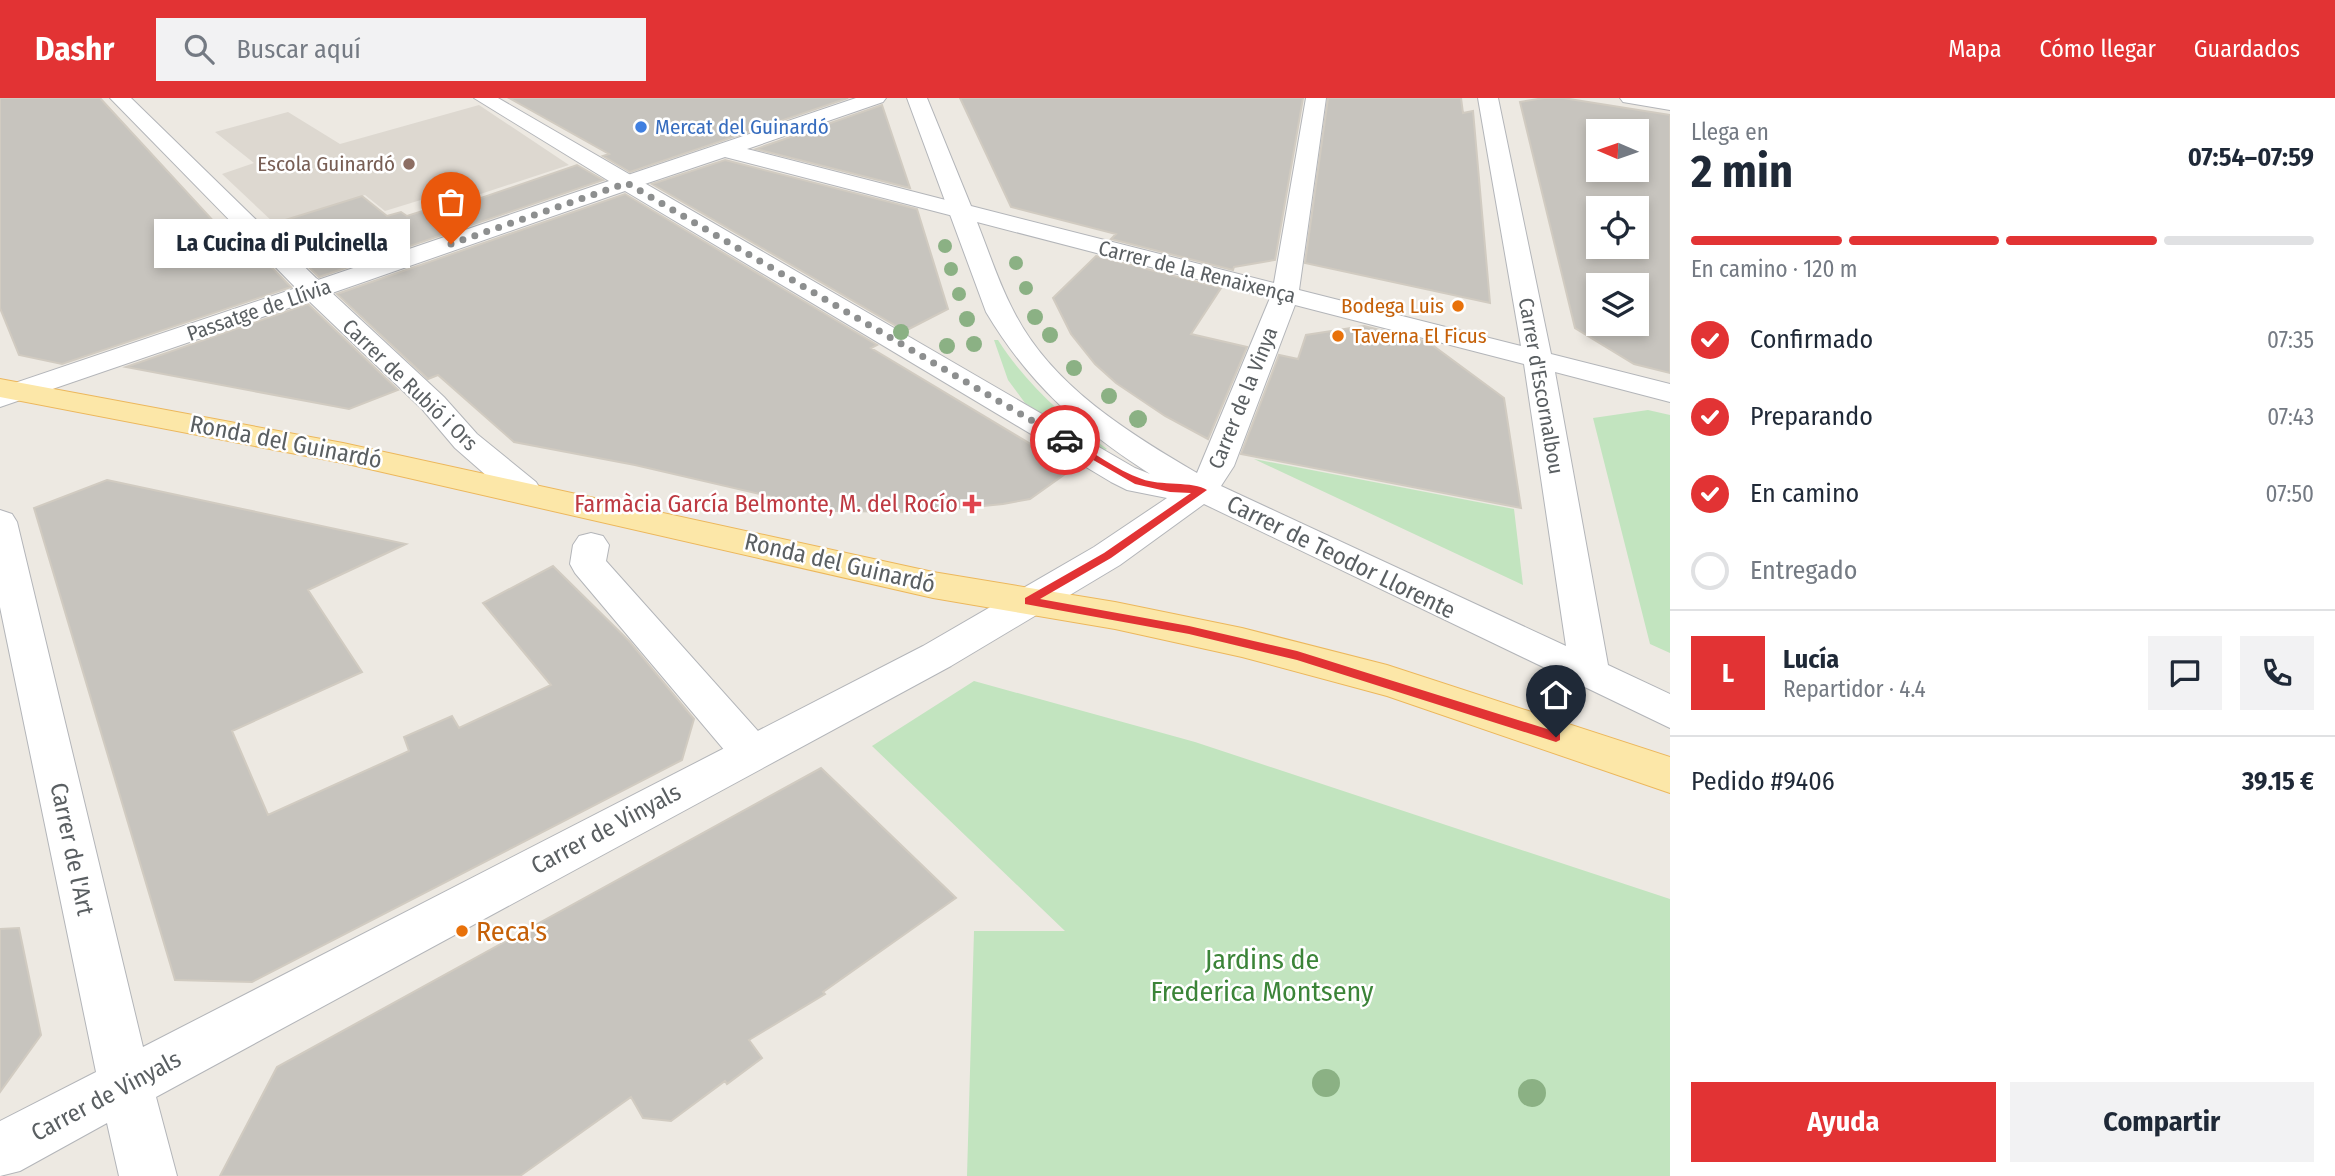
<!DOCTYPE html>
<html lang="es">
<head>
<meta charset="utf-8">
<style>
	body { margin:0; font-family:"Fira Sans Condensed",sans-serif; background:#f2f2f3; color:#1f2937; height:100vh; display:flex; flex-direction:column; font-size:26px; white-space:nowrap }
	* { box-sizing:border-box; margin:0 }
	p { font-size:23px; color:#747a83 }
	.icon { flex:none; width:38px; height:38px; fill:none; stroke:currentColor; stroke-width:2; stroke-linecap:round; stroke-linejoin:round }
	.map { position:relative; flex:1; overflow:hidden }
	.side { display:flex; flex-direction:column; background:#fff; width:665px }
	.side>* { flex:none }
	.needle { width:46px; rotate:272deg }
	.fabs { position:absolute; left:1586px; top:21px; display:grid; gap:14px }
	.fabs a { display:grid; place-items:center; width:63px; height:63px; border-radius:0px; background:#fff; box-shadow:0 4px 10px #0003; font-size:35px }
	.pin { position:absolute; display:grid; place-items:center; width:60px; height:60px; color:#fff; margin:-72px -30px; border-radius:50% 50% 50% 0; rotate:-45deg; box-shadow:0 0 7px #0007 }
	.pin .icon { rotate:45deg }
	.courier { position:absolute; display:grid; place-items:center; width:70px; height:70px; margin:-35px; border:5px solid #e23334; border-radius:50%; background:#fff; color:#222; box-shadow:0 2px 9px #0007 }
	.bubble { position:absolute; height:49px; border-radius:0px; background:#fff; box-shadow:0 4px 10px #0003; font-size:23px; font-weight:700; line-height:49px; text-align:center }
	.overview em { font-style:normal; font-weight:700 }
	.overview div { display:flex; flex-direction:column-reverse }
	.overview { display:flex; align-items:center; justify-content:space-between; height:119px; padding:0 21px }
	h1 { font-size:46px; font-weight:700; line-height:52px }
	.bar { display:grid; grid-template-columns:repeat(4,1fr); gap:10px 7px; align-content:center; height:84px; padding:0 21px }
	.bar i { height:9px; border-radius:5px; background:#e0e1e3 }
	.bar .on { background:#e23334 }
	.bar p { grid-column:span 4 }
	.line { display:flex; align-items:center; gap:18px; padding:0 21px; border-top:2px solid #e0e1e3 }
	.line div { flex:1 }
	.round { display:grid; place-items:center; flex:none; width:74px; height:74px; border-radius:0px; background:#f2f2f3 }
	ol { padding:0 21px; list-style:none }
	li { display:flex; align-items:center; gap:21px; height:77px }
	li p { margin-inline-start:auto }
	li .icon { padding:7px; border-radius:50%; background:#e23334; color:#fff; stroke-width:4 }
	li:last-child { color:#747a83 }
	li i { width:38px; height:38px; border:4px solid #e0e1e3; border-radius:50% }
	.action { display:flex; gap:14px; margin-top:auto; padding:14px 21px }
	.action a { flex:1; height:80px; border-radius:0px; background:#e23334; color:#fff; font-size:28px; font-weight:700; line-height:80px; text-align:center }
	.action a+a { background:#f2f2f3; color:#1f2937 }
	header { display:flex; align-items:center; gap:42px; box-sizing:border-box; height:98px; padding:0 35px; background:#e23334; color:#fff }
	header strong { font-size:33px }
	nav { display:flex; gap:38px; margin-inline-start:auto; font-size:24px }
	.search { width:490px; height:63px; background:#f2f2f3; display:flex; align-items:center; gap:18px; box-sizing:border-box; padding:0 24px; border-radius:0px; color:#747a83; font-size:26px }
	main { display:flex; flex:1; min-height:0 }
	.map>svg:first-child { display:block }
	.education { fill:#ddd8d0 }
	.green { fill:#c2e4bf }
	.building { fill:#c7c4be; stroke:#d1cbc1; stroke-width:2; fill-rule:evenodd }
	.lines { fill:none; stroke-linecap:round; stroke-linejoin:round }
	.pedestrian-casing { stroke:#b3b5b9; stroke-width:2 }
	.minor-casing { stroke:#b3b5b9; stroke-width:2 }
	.primary-casing { stroke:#ecb75c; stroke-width:2 }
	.pedestrian { fill:#fff; fill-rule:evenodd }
	.minor { fill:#fff; fill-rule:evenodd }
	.primary { fill:#fce7a8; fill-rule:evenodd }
	.tree { fill:#8bb184 }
	.route { fill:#e23334 }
	.done { stroke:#8d8f8f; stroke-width:7; stroke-dasharray:0 12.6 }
	.shop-dot { fill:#3f7fe0; stroke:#fff; stroke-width:2.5 }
	.education-dot { fill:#8d6e63; stroke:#fff; stroke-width:2.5 }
	.food-dot { fill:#e8710a; stroke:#fff; stroke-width:2.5 }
	.health-dot { fill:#e0444e; stroke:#fff; stroke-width:2.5 }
	.labels { text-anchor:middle; stroke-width:5; stroke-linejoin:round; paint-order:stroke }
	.far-shop-label { font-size:21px; fill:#366cbe; stroke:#fff; text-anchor:start }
	.far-education-label { font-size:21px; fill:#785e54; stroke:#fff; text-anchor:end }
	.far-street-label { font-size:21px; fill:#5a5f62; stroke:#fff }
	.far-food-label { font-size:21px; fill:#c56008; stroke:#fff; text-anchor:end }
	.street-label { font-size:24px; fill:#5a5f62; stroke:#fff }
	.health-label { font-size:24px; fill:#be3a42; stroke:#fff; text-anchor:end }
	.near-food-label { font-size:28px; fill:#c56008; stroke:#fff; text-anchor:start }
	.near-park-label { font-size:28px; fill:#3b8438; stroke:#fff }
</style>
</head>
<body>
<header>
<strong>Dashr</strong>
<div class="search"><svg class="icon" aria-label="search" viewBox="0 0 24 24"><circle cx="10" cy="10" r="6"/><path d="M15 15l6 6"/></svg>Buscar aquí</div>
<nav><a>Mapa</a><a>Cómo llegar</a><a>Guardados</a></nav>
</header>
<main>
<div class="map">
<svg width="1670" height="1078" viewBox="0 0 1670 1078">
	<rect width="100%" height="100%" fill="#ede9e2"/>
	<path class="education" d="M479,7l90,60 -128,42 -17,-8 -39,12 -20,-16 -91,28 -52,-49 32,-11 -39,-31 73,-20 52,32z"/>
	<path class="green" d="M994,242h4c28,44 67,78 109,109l-6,3 -76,-49 -17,-23z
		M1648,312l22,5v238l-20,-9 -57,-226z
		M1254,361l260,50 9,76z
		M974,583l221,61 475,157v277h-703l7,-245h91l-193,-185z"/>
	<path class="building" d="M0,0h100l128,139 11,-3 52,53 -229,77 -43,-9 -19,-47z
		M509,0h339l-218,74 -27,-16 6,-2z
		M960,0h343l-28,162 -41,7 -1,3 -122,-31 5,-5 -105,-27z
		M1328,0h133l2,15 10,-2 17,192 -185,-40z
		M1544,0h19l107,17v258l-36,-9 -59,-36 -55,-226zM1598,33h38v39h-38zM1598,110h38v39h-38zM1598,187h38v39h-38z
		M882,7l28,83 -154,-39z
		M725,62l192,49 31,100 -43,22 -253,-147z
		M577,67l26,15 -284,97 -53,-51 96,-30 25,20 14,-4 6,4 31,-10 8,4z
		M625,96l252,151 -6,3 201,121 -42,30 -27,5 -80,8 -90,-1 -198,-46 -121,-23 -76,-67 -10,4 -91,-85z
		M1096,158l125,32 -30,46 56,13 -39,92 -43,-23 -49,-33 -21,-19 -24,-30 -18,-36z
		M308,206l90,86 -49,19 -223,-42z
		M1364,228l64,16 76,56 17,110 -280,-54 38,-99 19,4 8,-24z
		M107,382l299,64 -98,46 54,82 -130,59 36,84 141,-64 -5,-14 48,-21 7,12 92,-43 -68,-82 70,-37 76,75 65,78 -12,41 -430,222 -77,-2 -141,-472z
		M821,670l135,130 -133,94 2,2 -76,46 13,18 -35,26 -2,-3 -54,40 -28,-3 -12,-21 -111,79h-300l57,-109z
		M19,830l22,107 -41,57v-163z"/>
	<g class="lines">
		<g class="pedestrian-casing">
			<path id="pedestrian" d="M856,0h30l-3,4 -136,47 222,57 4,5 -4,5 -8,2 -236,-61 -98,33 -8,-2 -3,-5 3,-5z
				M591,435l12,3 6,9 -3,16 160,179 6,12 -6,12 -15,5 -15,-5 -161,-191 -5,-9 3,-19 6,-9z"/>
		</g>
		<g class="minor-casing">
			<path id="minor" d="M110,0h21l187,182 291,-99 -135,-83h24l637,370 15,6c-70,-45 -121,-90 -164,-162l-79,-214h20l44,108 303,77 32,-185h20l-27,192 222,56 -43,-248h20l53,256 119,30v18l-115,-30 53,293 62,29v34l-466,-224 -84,61 -169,101 -795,431 21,79h-58l-12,-53 -87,48 -20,5v-55l96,-49 -96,-465v-97l12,4 5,8 126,525 780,-401 171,-99 73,-49 -40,-8 -16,-8 -486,-291 -293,102 112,104 33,37 59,48 5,8 -5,8 -12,3 -12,-3 -57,-50 -33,-39 -113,-108 -309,106v-19l296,-100zM977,124l293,76 -73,175c-69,-40 -146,-88 -183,-161 -15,-28 -25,-60 -37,-90zM1295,207l229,59 42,282 -345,-160 13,-20z
				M1620,0h50v12l-47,-8z"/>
		</g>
		<g class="primary-casing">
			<path id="primary" d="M0,281l343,64 590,129 182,30 127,26 145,37 283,92v36l-283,-97 -145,-39 -127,-28 -182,-31 -590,-135 -343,-66z"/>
		</g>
		<use href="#pedestrian" class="pedestrian"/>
		<use href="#minor" class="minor"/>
		<use href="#primary" class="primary"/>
	</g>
	<g class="tree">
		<circle cx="945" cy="148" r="7"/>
		<circle cx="1016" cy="165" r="7"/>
		<circle cx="951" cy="171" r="7"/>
		<circle cx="1026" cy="190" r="7"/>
		<circle cx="959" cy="196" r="7"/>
		<circle cx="1035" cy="219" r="8"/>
		<circle cx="967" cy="221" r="8"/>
		<circle cx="901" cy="234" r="8"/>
		<circle cx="1050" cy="237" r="8"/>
		<circle cx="974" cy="246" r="8"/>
		<circle cx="947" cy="248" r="8"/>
		<circle cx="1074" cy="270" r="8"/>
		<circle cx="1109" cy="298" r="8"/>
		<circle cx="1138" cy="321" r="9"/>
		<circle cx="1326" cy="985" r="14"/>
		<circle cx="1532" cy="995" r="14"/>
	</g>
	<path class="route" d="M1062,340h6c24,13 48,32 74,41 17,7 52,2 65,11l-96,68 -71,41 149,27 108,25 263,82v7l-4,2 -259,-82 -108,-26 -164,-30v-6l79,-45 87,-60 -21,-1 -35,-8 -73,-42z"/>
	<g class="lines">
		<path class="done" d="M451,146l176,-61 438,257"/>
	</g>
	<circle class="shop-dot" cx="641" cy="29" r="7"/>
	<circle class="education-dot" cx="409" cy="66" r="7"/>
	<g class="food-dot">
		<circle cx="1458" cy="208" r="7"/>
		<circle cx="1338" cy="238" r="7"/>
		<circle cx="462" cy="833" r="7"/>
	</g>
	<path class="health-dot" d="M968.5 395.5h7v7h7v7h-7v7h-7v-7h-7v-7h7z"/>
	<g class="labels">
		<g class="far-shop-label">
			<text x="655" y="36">Mercat del Guinardó</text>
		</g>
		<g class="far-education-label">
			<text x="395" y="73">Escola Guinardó</text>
		</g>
		<g class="far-street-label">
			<text transform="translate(1197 174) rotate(14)" y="7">Carrer de la Renaixença</text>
			<text transform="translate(259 212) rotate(-19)" y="7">Passatge de Llívia</text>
			<text transform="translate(410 287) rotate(44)" y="7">Carrer de Rubió i Ors</text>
			<text transform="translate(1541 288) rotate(80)" y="7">Carrer d'Escornalbou</text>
			<text transform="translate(1243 300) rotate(-68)" y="7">Carrer de la Vinya</text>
		</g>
		<g class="far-food-label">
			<text x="1444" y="215">Bodega Luis</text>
			<text x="1352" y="245" text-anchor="start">Taverna El Ficus</text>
		</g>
		<g class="street-label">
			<text transform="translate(286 344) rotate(11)" y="8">Ronda del Guinardó</text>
			<text transform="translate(1341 459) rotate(26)" y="8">Carrer de Teodor Llorente</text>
			<text transform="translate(840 465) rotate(13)" y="8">Ronda del Guinardó</text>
			<text transform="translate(606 731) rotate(-28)" y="8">Carrer de Vinyals</text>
			<text transform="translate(72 751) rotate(78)" y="8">Carrer de l'Art</text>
			<text transform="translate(106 998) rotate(-28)" y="8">Carrer de Vinyals</text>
		</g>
		<g class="health-label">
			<text x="958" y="414">Farmàcia García Belmonte, M. del Rocío</text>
		</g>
		<g class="near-food-label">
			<text x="476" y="843">Reca's</text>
		</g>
		<g class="near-park-label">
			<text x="1262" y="871">Jardins de<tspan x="1262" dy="32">Frederica Montseny</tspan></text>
		</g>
	</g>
</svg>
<div class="fabs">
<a><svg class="needle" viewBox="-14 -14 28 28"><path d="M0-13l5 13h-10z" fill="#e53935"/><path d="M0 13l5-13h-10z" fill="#747a83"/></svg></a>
<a><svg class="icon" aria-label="locate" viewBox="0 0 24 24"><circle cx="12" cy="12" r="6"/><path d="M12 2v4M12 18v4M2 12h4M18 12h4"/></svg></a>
<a><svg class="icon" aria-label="layers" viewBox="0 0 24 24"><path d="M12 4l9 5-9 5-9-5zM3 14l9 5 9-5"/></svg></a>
</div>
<div class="pin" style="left:451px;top:146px;background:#ea580c"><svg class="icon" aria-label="bag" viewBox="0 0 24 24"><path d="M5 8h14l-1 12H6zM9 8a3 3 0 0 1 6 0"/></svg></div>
<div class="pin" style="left:1556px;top:639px;background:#1f2937"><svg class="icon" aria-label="home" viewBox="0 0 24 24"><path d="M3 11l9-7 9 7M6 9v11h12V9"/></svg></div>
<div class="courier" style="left:1065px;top:342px"><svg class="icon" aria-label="car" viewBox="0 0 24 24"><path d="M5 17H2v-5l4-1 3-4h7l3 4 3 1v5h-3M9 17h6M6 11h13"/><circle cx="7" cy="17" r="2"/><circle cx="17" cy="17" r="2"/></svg></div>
<div class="bubble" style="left:154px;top:121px;width:256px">La Cucina di Pulcinella</div>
</div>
<section class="side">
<div class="overview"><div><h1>2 min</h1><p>Llega en</p></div><em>07:54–07:59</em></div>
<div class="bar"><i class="on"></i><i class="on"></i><i class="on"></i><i></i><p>En camino · 120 m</p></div>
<ol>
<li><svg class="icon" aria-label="check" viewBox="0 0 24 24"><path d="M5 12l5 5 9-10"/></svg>Confirmado<p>07:35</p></li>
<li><svg class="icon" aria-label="check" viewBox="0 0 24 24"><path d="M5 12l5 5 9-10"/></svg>Preparando<p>07:43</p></li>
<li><svg class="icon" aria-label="check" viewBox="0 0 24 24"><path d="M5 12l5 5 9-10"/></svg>En camino<p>07:50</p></li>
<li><i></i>Entregado</li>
</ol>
<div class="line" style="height:126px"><b class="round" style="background:#e23334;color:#fff">L</b><div><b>Lucía</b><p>Repartidor · 4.4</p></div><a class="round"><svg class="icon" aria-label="chat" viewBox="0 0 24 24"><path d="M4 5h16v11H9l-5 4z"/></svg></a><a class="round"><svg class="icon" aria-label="phone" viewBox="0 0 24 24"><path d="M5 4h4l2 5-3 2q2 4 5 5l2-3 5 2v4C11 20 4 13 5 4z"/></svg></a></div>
<div class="line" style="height:91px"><div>Pedido #9406</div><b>39.15 €</b></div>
<div class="action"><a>Ayuda</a><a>Compartir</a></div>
</section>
</main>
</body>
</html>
